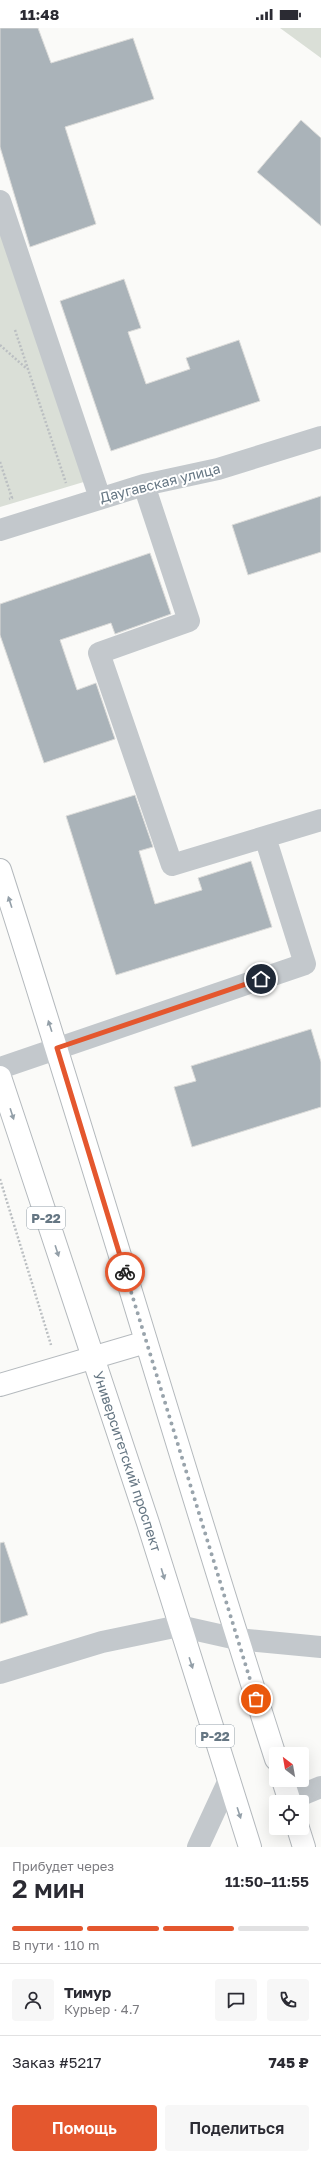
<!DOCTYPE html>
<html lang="ru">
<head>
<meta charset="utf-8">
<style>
	body { margin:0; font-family:"Golos Text",sans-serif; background:#f7f7f7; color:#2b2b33; height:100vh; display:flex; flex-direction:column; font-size:15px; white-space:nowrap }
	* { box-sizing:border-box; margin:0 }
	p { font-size:13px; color:#7c7c81 }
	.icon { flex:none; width:22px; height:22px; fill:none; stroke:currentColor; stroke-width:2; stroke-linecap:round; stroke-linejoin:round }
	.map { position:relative; height:1819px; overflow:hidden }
	.side { display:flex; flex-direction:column; background:#fff; flex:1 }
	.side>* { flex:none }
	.needle { width:26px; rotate:329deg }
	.fabs { position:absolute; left:269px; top:1719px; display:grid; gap:8px }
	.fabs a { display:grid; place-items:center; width:40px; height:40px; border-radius:4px; background:#fff; box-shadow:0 4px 16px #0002; font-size:20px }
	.pin { position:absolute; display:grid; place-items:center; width:34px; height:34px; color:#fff; margin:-17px; border:2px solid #fff; border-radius:50%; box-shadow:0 1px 4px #0007 }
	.courier { position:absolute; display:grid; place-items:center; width:40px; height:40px; margin:-20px; border:3px solid #e4572e; border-radius:50%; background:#fff; color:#222; box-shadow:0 1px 5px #0007 }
	.head em { font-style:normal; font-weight:600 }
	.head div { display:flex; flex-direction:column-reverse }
	.head { display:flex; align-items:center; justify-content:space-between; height:68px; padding:0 12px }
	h1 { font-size:26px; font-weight:600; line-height:30px }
	.bar { display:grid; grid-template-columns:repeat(4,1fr); gap:6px 4px; align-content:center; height:48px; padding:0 12px }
	.bar i { height:5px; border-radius:3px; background:#e1e1e2 }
	.bar .active { background:#e4572e }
	.bar p { grid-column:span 4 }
	.line { display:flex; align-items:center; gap:10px; padding:0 12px; border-top:1px solid #e1e1e2 }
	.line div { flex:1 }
	.round { display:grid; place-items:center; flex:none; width:42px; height:42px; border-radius:4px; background:#f7f7f7 }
	.cta { display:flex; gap:8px; margin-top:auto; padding:8px 12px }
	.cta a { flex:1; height:46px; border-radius:4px; background:#e4572e; color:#fff; font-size:16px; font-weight:600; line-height:46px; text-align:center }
	.cta a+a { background:#f7f7f7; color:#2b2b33 }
	.status { display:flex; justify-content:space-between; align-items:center; height:28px; padding:0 20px; background:#fff; direction:ltr }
	.status svg { height:11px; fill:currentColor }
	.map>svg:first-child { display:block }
	.green { fill:#dadfd7 }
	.building { fill:#aab3b9; stroke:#dcdcda }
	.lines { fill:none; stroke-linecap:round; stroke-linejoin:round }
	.major-casing { stroke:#b5babe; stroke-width:24 }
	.highway-casing { stroke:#b4b9bd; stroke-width:24 }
	.path { stroke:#bbbfc2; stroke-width:2.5; stroke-dasharray:2 2; stroke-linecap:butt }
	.minor { stroke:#c3c8cc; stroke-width:22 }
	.major { stroke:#fff; stroke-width:22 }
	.highway { stroke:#fff; stroke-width:22 }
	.oneway { fill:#939fa8 }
	.done { stroke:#99a4ac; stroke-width:4; stroke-dasharray:0 7.2 }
	.route { stroke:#e4572e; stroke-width:5 }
	.labels { text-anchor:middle; stroke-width:4; stroke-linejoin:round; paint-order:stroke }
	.shield { fill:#fff; stroke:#939fa8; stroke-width:1 }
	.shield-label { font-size:13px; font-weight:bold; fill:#657683 }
	.street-label { font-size:14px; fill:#657683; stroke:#fff }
</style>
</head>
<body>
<div class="status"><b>11:48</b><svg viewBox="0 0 49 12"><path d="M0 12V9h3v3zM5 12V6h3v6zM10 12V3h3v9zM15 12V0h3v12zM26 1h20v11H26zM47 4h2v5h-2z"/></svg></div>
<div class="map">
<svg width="321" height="1819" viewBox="0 0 321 1819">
	<rect width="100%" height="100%" fill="#fafaf8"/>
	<path class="green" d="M280,0h41v30z
		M0,201l87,252 -87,26z"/>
	<path class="building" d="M0,0h38l13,35 82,-25 21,61 -89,28 31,97 -66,23 -30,-100z
		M301,92l20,18v88l-64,-54z
		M124,251l17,49 -13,4 18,52 44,-15 -4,-11 53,-18 21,61 -149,50 -51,-150z
		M321,468v56l-73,23 -16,-50z
		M150,525l21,61 -56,20 -4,-11 -51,17 17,50 19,-7 19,56 -71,24 -44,-128v-31z
		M135,767l18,52 -14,4 16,53 47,-14 -4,-12 53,-17 21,66 -156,48 -50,-159z
		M311,1001l10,33v45l-129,40 -18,-60 22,-6 -5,-15z
		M4,1514l24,73 -28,9v-81z"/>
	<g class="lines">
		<g class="major-casing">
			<path id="major" d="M0,1357l146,-43"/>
		</g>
		<g class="highway-casing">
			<g id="highway">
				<path d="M0,842c95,295 181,594 276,889"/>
				<path id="s1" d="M0,1049l148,446 102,324"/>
				<path d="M283,1752l7,22"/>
				<path d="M298,1800l6,19"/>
			</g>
		</g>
		<path class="path" d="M15,302l51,153
			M0,317l27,24
			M0,434l12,36 -3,1
			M0,1151l51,166"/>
		<path class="minor" d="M0,173l100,297
			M144,457l45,136 -90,32 73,212 149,-45
			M0,502l144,-45 74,-16 103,-32
			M0,1040l305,-104 -40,-127
			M0,1645l102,-31 77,-16 58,13 84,8
			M289,1772l32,-13
			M198,1819l31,-67"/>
		<use href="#major" class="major"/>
		<use href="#highway" class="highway"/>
	</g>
	<defs><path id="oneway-solid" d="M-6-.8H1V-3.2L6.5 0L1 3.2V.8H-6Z"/></defs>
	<g class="oneway">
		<use href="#oneway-solid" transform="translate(10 874) rotate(-108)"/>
		<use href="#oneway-solid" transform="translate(50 998) rotate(-108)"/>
		<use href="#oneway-solid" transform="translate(12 1086) rotate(72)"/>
		<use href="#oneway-solid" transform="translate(57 1223) rotate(72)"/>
		<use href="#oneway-solid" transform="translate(163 1546) rotate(73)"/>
		<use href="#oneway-solid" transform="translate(191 1635) rotate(72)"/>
		<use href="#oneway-solid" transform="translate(239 1785) rotate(72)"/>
	</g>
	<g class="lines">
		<path class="done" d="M125,1244l131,427"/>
		<path class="route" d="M125,1244l-68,-224 204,-69"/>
	</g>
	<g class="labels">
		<g class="shield">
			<rect x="27" y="1179" width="38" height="22" rx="3"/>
			<rect x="196" y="1697" width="38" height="22" rx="3"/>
		</g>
		<g class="shield-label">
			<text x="46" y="1195">Р-22</text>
			<text x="215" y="1713">Р-22</text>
		</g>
		<g class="street-label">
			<text transform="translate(160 455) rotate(-14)" y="5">Даугавская улица</text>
			<text dy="5" stroke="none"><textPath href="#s1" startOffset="405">Университетский проспект</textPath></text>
		</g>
	</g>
</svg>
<div class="fabs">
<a><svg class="needle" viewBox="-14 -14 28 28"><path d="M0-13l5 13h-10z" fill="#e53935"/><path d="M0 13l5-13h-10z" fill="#7c7c81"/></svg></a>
<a><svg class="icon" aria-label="locate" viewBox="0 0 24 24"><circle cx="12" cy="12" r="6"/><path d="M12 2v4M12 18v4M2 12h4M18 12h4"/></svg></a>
</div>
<div class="pin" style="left:256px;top:1671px;background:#ea580c"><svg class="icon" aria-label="bag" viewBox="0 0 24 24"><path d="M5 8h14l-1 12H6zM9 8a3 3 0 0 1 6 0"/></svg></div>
<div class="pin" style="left:261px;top:951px;background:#1f2937"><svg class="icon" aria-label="home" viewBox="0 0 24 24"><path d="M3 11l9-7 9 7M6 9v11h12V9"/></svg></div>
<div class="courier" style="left:125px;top:1244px"><svg class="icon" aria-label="bike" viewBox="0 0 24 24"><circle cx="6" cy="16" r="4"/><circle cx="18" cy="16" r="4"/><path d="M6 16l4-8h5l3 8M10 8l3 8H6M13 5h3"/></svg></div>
</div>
<section class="side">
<div class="head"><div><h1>2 мин</h1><p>Прибудет через</p></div><em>11:50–11:55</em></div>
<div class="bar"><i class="active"></i><i class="active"></i><i class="active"></i><i></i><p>В пути · 110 m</p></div>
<div class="line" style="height:72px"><a class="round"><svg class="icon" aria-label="person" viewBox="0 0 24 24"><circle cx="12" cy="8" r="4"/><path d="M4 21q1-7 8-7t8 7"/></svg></a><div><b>Тимур</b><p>Курьер · 4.7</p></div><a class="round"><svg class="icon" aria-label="chat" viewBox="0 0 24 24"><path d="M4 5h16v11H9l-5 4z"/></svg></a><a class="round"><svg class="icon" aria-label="phone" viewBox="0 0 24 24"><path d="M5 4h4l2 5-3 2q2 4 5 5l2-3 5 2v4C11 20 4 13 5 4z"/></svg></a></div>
<div class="line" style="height:52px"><div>Заказ #5217</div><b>745 ₽</b></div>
<div class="cta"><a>Помощь</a><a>Поделиться</a></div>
</section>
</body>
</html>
